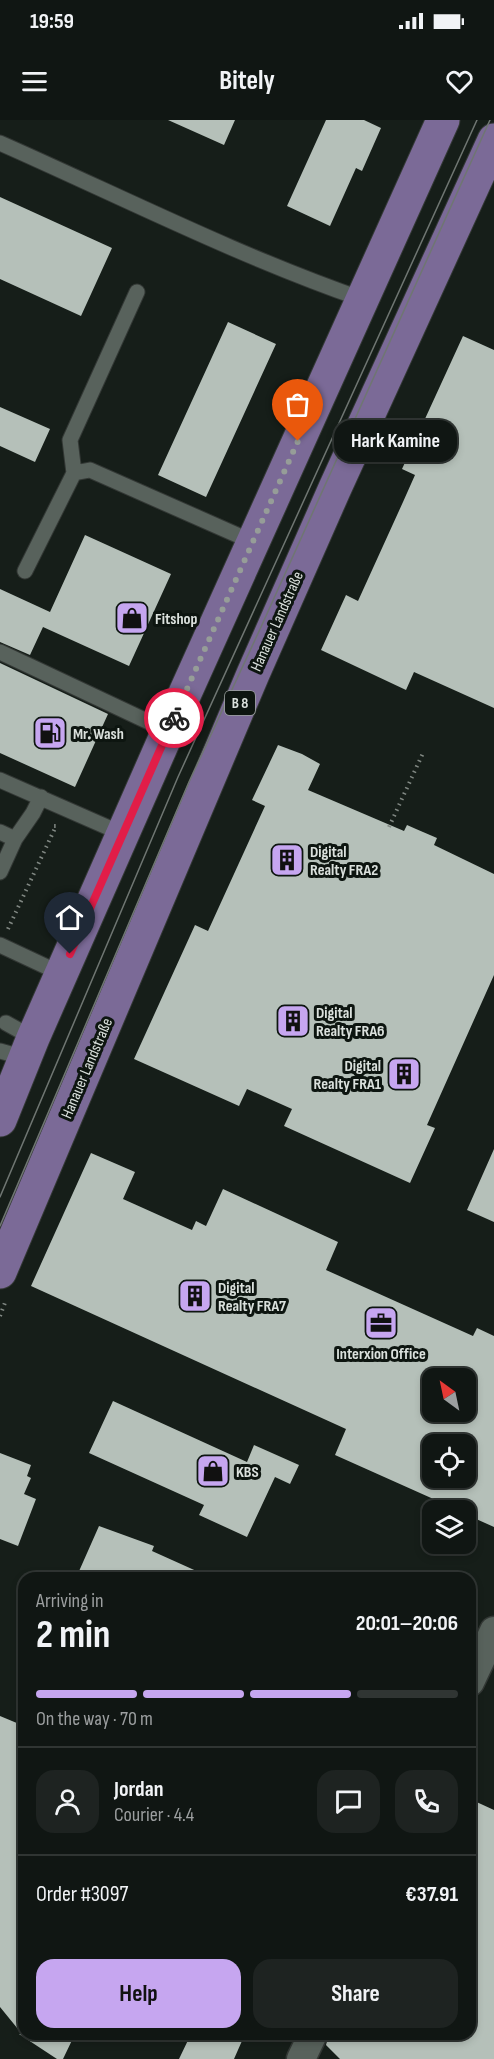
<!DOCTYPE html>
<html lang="en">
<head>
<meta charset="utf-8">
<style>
	body { margin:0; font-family:"Sofia Sans Condensed",sans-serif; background:#1e2321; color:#f1f3f6; height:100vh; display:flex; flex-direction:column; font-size:22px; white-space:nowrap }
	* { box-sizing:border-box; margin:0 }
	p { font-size:20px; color:#9c9fa0 }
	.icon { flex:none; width:33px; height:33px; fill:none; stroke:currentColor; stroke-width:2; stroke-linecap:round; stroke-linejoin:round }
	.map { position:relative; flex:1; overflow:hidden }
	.details { position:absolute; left:18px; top:1452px; width:458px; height:468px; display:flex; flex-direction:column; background:#101613; border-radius:18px; box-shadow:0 3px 9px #0003,0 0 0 2px #303533 }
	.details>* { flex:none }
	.needle { width:39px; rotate:327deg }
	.tools { position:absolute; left:422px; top:1248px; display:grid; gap:12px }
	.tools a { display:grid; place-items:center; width:54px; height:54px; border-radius:12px; background:#101613; box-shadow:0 3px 9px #0003,0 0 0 2px #303533; font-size:30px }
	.pin { position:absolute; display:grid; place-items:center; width:51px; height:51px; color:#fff; margin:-62px -26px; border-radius:50% 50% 50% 0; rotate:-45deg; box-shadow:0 0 6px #0007 }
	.pin .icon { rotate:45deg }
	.courier { position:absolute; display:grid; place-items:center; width:60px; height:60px; margin:-30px; border:4px solid #e11d48; border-radius:50%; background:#fff; color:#222; box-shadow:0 2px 8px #0007 }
	.bubble { position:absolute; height:42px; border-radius:18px; background:#101613; box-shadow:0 3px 9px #0003,0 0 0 2px #303533; font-size:20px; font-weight:700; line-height:42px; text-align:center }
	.headline em { font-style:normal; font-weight:700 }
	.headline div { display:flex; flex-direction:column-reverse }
	.headline { display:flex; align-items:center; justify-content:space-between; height:102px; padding:0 18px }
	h1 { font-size:39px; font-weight:700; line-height:45px }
	.bar { display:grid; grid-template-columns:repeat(4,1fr); gap:9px 6px; align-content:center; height:72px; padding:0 18px }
	.bar i { height:8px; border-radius:4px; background:#303533 }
	.bar .current { background:#c6a6f0 }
	.bar p { grid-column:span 4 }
	.line { display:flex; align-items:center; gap:15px; padding:0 18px; border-top:2px solid #303533 }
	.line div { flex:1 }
	.round { display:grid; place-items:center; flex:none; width:63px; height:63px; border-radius:18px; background:#1e2321 }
	.cta { display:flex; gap:12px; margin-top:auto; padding:12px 18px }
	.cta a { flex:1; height:69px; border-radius:18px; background:#c6a6f0; color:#111; font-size:24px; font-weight:700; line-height:69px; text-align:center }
	.cta a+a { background:#1e2321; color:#f1f3f6 }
	.status { display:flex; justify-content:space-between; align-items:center; height:42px; padding:0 30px; background:#101613; direction:ltr }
	.status svg { height:16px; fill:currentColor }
	header { display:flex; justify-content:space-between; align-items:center; height:78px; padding:0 18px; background:#101613; font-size:27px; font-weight:700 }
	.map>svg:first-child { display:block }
	.building { fill:#b5c0b9; fill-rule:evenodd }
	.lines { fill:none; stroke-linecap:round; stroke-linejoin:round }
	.service-casing { stroke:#333835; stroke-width:17 }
	.minor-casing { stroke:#333835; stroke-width:31 }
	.primary-casing { stroke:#333835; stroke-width:35 }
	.path { stroke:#818883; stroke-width:4; stroke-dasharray:1.5 4.5; stroke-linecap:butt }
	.service { stroke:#58625c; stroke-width:15 }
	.minor { stroke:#58625c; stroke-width:28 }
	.primary { stroke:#7b6a97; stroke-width:33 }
	.tram { stroke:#6f7672; stroke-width:1.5 }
	.done { stroke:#969d98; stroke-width:6; stroke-dasharray:0 10.8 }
	.route { stroke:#e11d48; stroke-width:8 }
	.labels { text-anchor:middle; stroke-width:6; stroke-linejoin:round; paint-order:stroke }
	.shield { fill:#0d1510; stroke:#9da4a0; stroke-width:1.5 }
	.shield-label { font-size:15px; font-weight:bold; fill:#dbe1dd }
	.poi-label { font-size:16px; font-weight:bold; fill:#dbe1dd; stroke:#0d1510; text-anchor:start }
	.street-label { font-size:16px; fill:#dbe1dd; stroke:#0d1510 }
</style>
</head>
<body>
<div class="status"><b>19:59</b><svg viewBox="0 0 49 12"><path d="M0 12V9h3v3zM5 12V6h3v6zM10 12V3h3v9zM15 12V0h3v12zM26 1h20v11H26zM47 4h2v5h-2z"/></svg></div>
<header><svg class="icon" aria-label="menu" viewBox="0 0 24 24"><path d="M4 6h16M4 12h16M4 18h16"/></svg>Bitely<svg class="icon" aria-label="heart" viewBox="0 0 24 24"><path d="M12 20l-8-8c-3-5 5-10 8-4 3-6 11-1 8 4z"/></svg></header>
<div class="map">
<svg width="494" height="1939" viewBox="0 0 494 1939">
	<rect width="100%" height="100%" fill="#161e19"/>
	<path class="building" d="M168,0h67l-11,25z
		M326,0h38l17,8 -19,43 -6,-3 -26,58 -43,-20z
		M0,77l112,51 -31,68 -81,-37z
		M228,202l48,22 -70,153 -48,-22z
		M463,216l31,14v358l-80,-36 -8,18 -85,-40 25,-55 12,6 45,-99 12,-27 -13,-6z
		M0,287l50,22 -15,33 -35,-16z
		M85,415l86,39 -42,92 -86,-39 -13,28 -30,-13v-53l50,23z
		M0,543l108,51 -33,73 -75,-34z
		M278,625l24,9 18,10 -12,26 96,41 3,-6 9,4 21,9 -3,7 60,29v101l-67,150 8,3 -25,55 -126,-57 8,-17 -45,-20 -8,17 -105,-47 61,-134 13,6 10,-22 47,-103 -13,-6z
		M494,1029v73l-27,-12z
		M91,1033l44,19 -12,27 69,31 4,-9 10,5 17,-37 115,53 -12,28 147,66 4,-8 17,8v191l-29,-13v-4h-7l-123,-55 11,-26 -315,-143zM432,1258h33v34h-33zM432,1324h33v34h-33z
		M113,1281l134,61 7,-17 45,20 -9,19 -15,-7 -28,60 -48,-22 5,-10 -115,-52z
		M0,1333l31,12 -4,11 4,2 -7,16 12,5 -18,47 -18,-7z
		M99,1406l55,20 -2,5 60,27h-136z
		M0,1596l24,10v308h51l-12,25h-6l-38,-25h3l-22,-27z
		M470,1679l24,11v249h-154l-14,-14 3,-11h141z
		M191,1914h54l-11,25h-55z"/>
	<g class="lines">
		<g class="service-casing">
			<path id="service" d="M0,23c120,53 238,113 362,156
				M74,353l-4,-33 67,-148
				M25,451l49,-98 16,-3 163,72
				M0,532l168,79
				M0,660l123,54
				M0,712l15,7
				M0,752l15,-33 18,-26 8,-16
				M0,825l62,29
				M6,903l27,15
				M0,931l25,7"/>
		</g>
		<g class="minor-casing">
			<path id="minor" d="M470,1562l24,-51
				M301,1939l12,-25"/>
		</g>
		<g class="primary-casing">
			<path id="primary" d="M0,1000l33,-82 135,-307 275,-611
				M0,1152l253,-598 82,-186 159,-348"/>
		</g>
		<path class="path" d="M389,707l34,-74
			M8,809l48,-103h-2
			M0,1196l6,-16"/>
		<use href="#service" class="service"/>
		<use href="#minor" class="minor"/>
		<use href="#primary" class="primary"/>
		<path class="tram" d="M0,1077l178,-420 299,-657
			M0,1106l189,-444 72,-155 229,-507"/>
	</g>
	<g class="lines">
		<path class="done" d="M174,598l124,-277"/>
		<path class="route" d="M70,834l104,-236"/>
	</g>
	<defs>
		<g id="shop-square" transform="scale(1.725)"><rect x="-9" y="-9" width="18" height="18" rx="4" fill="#c6a6f0" stroke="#0d1510"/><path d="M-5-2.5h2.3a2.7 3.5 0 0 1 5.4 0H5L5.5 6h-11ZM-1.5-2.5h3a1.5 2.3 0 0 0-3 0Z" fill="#111"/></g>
		<g id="fuel-square" transform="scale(1.725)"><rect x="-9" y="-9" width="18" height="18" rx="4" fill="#c6a6f0" stroke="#0d1510"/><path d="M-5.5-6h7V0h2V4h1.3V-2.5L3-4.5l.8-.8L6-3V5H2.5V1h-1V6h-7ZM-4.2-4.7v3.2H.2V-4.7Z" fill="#111"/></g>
		<g id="building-square" transform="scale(1.725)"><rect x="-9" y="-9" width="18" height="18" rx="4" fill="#c6a6f0" stroke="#0d1510"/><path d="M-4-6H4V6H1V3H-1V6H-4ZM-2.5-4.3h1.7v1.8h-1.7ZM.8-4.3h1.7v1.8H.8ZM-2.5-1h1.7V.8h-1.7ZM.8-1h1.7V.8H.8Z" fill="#111"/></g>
		<g id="office-square" transform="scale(1.725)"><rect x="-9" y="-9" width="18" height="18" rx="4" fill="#c6a6f0" stroke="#0d1510"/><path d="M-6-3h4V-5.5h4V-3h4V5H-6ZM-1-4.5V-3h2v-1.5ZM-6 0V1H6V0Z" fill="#111"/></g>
	</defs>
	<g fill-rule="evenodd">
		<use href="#shop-square" x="132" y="498"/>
		<use href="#fuel-square" x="50" y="613"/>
		<use href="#building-square" x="287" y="740"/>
		<use href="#building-square" x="293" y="901"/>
		<use href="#building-square" x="404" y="954"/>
		<use href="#building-square" x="195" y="1176"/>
		<use href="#office-square" x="381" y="1203"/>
		<use href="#shop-square" x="213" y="1351"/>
	</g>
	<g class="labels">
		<rect class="shield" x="225" y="571" width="30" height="24" rx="4.5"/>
		<g class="shield-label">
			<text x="240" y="588">B 8</text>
		</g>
		<g class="poi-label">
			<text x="155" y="504">Fitshop</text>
			<text x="73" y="619">Mr. Wash</text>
			<text x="310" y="737">Digital<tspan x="310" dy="18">Realty FRA2</tspan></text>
			<text x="316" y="898">Digital<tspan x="316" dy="18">Realty FRA6</tspan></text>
			<text x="381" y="951" text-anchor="end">Digital<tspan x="381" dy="18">Realty FRA1</tspan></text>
			<text x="218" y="1173">Digital<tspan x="218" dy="18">Realty FRA7</tspan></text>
			<text x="381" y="1239" text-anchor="middle">Interxion Office</text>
			<text x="236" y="1357">KBS</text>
		</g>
		<g class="street-label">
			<text transform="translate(276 501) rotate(-66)" y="6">Hanauer Landstraße</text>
			<text transform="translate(86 948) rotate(-67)" y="6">Hanauer Landstraße</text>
		</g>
	</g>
</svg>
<div class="tools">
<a><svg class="needle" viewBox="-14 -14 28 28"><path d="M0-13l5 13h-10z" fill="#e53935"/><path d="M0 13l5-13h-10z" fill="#9c9fa0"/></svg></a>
<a><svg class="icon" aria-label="locate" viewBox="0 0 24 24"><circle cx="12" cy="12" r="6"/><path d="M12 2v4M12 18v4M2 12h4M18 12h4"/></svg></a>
<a><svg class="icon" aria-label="layers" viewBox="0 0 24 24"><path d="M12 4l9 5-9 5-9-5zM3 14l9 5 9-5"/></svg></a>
</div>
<div class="pin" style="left:298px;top:321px;background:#ea580c"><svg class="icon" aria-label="bag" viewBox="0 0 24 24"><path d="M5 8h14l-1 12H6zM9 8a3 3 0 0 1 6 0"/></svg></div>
<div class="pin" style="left:70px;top:834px;background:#1f2937"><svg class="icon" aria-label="home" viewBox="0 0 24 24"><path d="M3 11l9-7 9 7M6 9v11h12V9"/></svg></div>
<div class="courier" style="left:174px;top:598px"><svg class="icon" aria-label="bike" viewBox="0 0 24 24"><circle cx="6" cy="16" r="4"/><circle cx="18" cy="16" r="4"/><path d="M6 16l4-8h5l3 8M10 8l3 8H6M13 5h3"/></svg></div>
<div class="bubble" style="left:334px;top:300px;width:123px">Hark Kamine</div>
<section class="details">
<div class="headline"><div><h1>2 min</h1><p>Arriving in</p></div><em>20:01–20:06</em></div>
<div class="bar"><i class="current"></i><i class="current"></i><i class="current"></i><i></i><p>On the way · 70 m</p></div>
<div class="line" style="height:108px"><a class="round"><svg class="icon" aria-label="person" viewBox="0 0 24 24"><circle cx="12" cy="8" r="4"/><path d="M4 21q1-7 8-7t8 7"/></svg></a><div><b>Jordan</b><p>Courier · 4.4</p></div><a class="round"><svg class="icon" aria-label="chat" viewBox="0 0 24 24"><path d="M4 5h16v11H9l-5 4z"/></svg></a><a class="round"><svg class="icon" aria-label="phone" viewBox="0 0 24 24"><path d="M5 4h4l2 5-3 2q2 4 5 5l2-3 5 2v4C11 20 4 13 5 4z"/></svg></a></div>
<div class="line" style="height:78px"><div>Order #3097</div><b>€37.91</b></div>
<div class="cta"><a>Help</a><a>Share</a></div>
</section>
</div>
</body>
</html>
